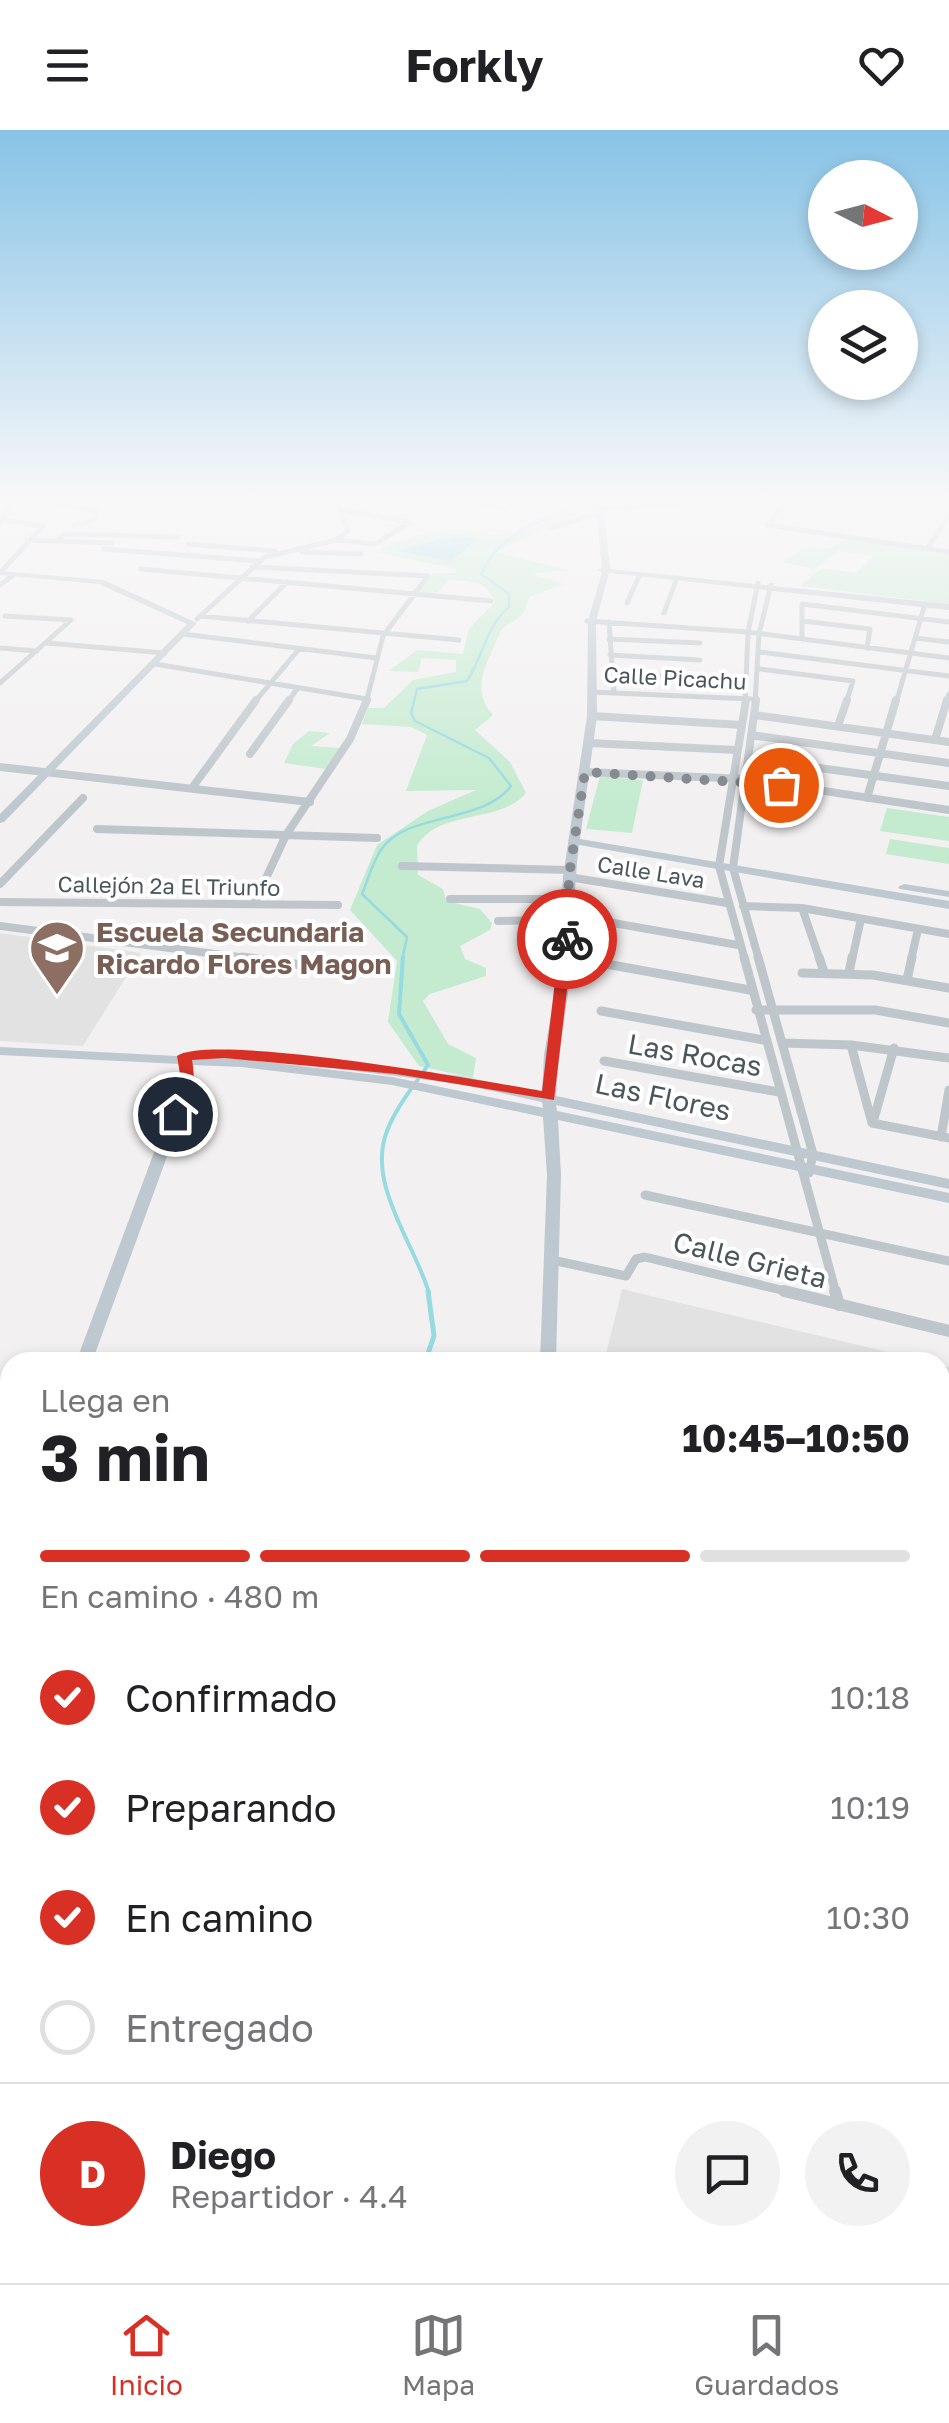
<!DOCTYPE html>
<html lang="es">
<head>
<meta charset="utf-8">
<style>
	body { margin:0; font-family:"Golos Text",sans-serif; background:#f2f2f2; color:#202124; height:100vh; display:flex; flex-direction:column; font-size:38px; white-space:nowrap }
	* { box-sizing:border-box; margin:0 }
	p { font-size:32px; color:#757577 }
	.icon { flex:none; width:55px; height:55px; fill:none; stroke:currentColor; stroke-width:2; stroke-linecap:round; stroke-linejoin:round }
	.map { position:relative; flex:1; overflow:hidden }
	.side { position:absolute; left:0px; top:1222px; width:950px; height:932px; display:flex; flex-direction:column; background:#fff; border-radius:30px 30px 0 0; box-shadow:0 5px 15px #0003 }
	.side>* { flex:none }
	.needle { width:65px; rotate:96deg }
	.tools { position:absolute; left:808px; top:30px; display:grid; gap:20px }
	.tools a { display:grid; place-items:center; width:110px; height:110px; border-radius:50%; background:#fff; box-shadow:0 5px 15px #0003; font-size:50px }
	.pin { position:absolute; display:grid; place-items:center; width:85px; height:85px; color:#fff; margin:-42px; border:5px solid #fff; border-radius:50%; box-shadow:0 2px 10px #0007 }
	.courier { position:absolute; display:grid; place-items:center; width:100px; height:100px; margin:-50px; border:8px solid #d93025; border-radius:50%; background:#fff; color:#222; box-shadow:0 2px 12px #0007 }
	.overview em { font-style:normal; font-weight:700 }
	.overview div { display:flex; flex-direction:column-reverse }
	.overview { display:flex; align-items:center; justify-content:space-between; height:170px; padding:0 40px }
	h1 { font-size:65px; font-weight:700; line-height:75px }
	.bar { display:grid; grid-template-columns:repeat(4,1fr); gap:15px 10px; align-content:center; height:120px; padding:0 40px }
	.bar i { height:12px; border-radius:8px; background:#e0e0e0 }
	.bar .current { background:#d93025 }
	.bar p { grid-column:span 4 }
	.line { display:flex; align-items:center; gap:25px; padding:0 40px; border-top:2px solid #e0e0e0 }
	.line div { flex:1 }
	.round { display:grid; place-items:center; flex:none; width:105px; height:105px; border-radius:52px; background:#f2f2f2 }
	ol { padding:0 40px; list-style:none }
	li { display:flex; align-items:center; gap:30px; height:110px }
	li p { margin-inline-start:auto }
	li .icon { padding:10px; border-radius:50%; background:#d93025; color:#fff; stroke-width:4 }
	li:last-child { color:#757577 }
	li i { width:55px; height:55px; border:5px solid #e0e0e0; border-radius:50% }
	header { display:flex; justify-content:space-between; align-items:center; height:130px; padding:0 40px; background:#fff; font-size:45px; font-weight:700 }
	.menu { display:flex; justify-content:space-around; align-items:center; height:140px; border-top:2px solid #e0e0e0; background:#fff; font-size:28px; color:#757577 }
	.menu a { display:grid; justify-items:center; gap:5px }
	.menu .current { color:#d93025 }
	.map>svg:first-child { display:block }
	.education { fill:#e3e2e2 }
	.green { fill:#c4ebcf }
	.water { fill:#96dae2 }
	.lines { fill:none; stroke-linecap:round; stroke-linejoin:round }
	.stream-far2 { stroke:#96dae2; stroke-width:2.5 }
	.stream-far1 { stroke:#96dae2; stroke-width:4 }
	.stream { stroke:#96dae2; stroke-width:5 }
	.street-far4 { stroke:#bec6cb; stroke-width:5 }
	.street-far3 { stroke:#bec6cb; stroke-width:8 }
	.street-far2 { stroke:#bec6cb; stroke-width:9 }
	.street-far1 { stroke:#bec6cb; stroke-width:12 }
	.street { stroke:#bec6cb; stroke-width:16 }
	.secondary { fill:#bec8d0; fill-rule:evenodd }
	.route { fill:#d93025 }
	.done { stroke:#858b90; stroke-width:10; stroke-dasharray:0 18 }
	.labels { text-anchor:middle; stroke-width:8; stroke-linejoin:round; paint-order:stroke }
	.far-street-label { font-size:22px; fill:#4a555c; stroke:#fff }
	.education-label { font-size:28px; font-weight:bold; fill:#785e54; stroke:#fff; text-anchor:start }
	.street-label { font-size:28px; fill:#4a555c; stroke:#fff }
</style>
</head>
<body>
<header><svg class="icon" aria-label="menu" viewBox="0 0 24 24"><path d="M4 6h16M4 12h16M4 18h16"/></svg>Forkly<svg class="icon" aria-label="heart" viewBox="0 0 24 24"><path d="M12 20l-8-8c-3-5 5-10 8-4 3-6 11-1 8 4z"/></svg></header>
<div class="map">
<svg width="949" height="2153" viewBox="0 0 949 2153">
	<rect width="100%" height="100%" fill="#f2f0f1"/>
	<path class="education" d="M0,803l141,20 -58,93 -83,-5z
		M622,1159l37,9 271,64h-326z
		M940,1235l9,2v596l-9,-3z"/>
	<path class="green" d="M579,372l7,8 -91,42 72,18 -36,4 33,10 -35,13c-8,27 -9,17 -28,33 -12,31 -33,57 -8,85l-18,15 35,32 16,31c-25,31 -89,16 -109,53l1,29 25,14 3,12 34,8 12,14 -2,7 -30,16 5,13 21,9v8l-56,18 -7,7 25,43 28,14 -3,20 -54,-12 -31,-44 9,-61 -47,-51 27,-65 51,-34 48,-21 -70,1 21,-56 -16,-8 -49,-3 6,-16h16l29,-28 43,-8v-12l-34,-2 -4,14 -29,-1 28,-21 46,4 6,-25 26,-27c-7,-21 -26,-21 -46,-22l-11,12 -19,2 14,-21h23v-4l-77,-16 3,-6c25,-10 57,-20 85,-17 10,1 21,6 31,5 29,-3 61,-32 81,-33z
		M844,408l105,15v51l-149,-18 22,-18 34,5 18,-17 -34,-5 -26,18 -32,-7 26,-16 23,3z
		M309,601l21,2 -19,13 29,2 -14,21 -42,-6 9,-19z
		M600,646l43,4 -11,53 -46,-4z
		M887,678l62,9v24l-69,-10z
		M890,709l59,9v16l-63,-10z
		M940,1387l9,2v103l-9,-2z"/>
	<path class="water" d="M454,406l24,3 -27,22 -55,-10z"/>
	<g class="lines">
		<path class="stream-far2" d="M402,830l5,-23 -45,-43c6,-14 10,-31 19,-44 24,-38 102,-26 130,-64l-22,-28 -74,-37 -4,-8 6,-24 50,-8c16,-24 19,-55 42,-74v-13l-28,-20c17,-41 67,-56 105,-72"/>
		<path class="stream-far1" d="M403,827l-4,57 29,51c-14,21 -32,42 -41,66 -21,53 28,113 42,162"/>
		<path class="stream" d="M425,1232l9,-26 -6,-45
			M0,1557l10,-2"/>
		<path class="street-far4" d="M337,372l11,29 -11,8
			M470,372l35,7 8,-7
			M55,373l41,8 -1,8 -21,7
			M598,379l108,-7
			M340,380l70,12
			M5,390l38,6
			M1,392l12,-20
			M767,395l182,27
			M767,395l20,-23
			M550,398l49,-15
			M27,410l85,3
			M58,411l6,-7 114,3
			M188,414l87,7
			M104,419l155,12
			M927,419l22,-33
			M302,422l59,2
			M252,437l176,9 -45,60 -17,67
			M141,439l350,32
			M0,443l43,-47
			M0,455l12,-9
			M627,473l12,-27
			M664,483l13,-35
			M5,486l66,4
			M200,486l259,24
			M197,489l68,-62 71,-17 39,4 35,-22
			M248,491l39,-39
			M587,491l161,11 201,26
			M802,491l68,8 -3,19
			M609,492l5,71
			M183,504l193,24
			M915,508l34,4
			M609,509l91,4
			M802,510v-36l147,18
			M47,513l118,10
			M0,518l37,3
			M760,522l189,24
			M610,525l90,5
			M155,534l212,35
			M760,539l93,12 -7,22
			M612,543l133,8
			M0,553l71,-63
			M592,562l159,7
			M254,573l45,-54
			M287,573l10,-14
			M745,573l3,-71 10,-49
			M755,573l4,-69 12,-49
			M896,573l29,-99
			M946,573l3,-9"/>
		<path class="street-far3" d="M756,570l-23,168 26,92
			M755,585l194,27
			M592,586l150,9
			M838,596l9,-26
			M751,605l198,28
			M935,610l12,-40
			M589,613l147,7
			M250,624l39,-54
			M748,628l201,28
			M0,637l310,35
			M585,642l161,7 203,31
			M192,658l64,-88
			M867,668l29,-98
			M97,699l280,9
			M402,736l168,4
			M569,747l158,26
			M0,754l83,-86
			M450,769h119
			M0,772l338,3
			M254,774l32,-69 64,-96 17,-39
			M743,776l59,2 147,26
			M802,778l18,52
			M568,785l170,30
			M498,791l70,-1
			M0,796l262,34
			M745,830l-26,-94 27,-166
			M852,830l9,-41
			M911,830l7,-31"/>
		<path class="street-far2" d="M242,827l97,13
			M744,827l92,336
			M758,827l55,197 -4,19
			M819,827l5,15
			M595,832l155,28
			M802,843l71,2 76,13
			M849,843l3,-16
			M907,850l5,-23
			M756,880h119l74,13
			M601,881l163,29
			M782,913l69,2 98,13
			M851,915l21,78
			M604,931l175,31
			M873,992l21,-74
			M872,993l77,15
			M941,1007l8,-47
			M645,1065l304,66
			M552,1130l74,16 10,-17 9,-2 149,36"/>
		<path class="street-far1" d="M784,1161l165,40
			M835,1161l4,14
			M0,1355l10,-10"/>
		<path class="street" d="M940,1763l9,8
			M940,1917l2,-22
			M940,1982l9,3
			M603,2145l2,8
			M77,2153l2,-8
			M688,2153l1,-8"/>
		<path class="secondary" d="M587,372h7l11,17 5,50 339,35v6l-340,-37 -13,48 1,95 -17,123 369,62v8l-370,-64c-6,45 -4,89 -9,134 -5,39 -12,77 -14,117l393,83v10l-393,-84 1,6 392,82v10l-391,-83 3,55 -5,187h-16l7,-187 -4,-58 -151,-32 -150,-18 -50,-2 3,15 -103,282h-16l105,-282 -2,-16 -179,-9v-8l177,9 7,-4 7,4 51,3 150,18 151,31 -1,-6 -81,-18 -195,-24 -7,-4 7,-4 195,24 81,17 2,-39 14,-77 5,-100 24,-161 1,-95 14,-49 -5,-2 5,-2 -5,-49z
			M0,441l104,9 93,43 -193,199 -4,1v-9l187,-190 -88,-40 -99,-9z
			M904,754l45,7v6l-49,-8 -2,-2z
			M10,1704v36l-2,5 -8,3v-36l2,-5z
			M455,2145h26l-1,8h-26z"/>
	</g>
	<linearGradient id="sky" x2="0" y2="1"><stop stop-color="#87c3e6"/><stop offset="0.55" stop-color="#f9f8f9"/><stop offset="1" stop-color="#f9f8f9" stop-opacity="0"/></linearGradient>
	<rect width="949" height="674" fill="url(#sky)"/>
	<path class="route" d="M567,805l6,4 -19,161 -158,-26 -172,-16 -32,2c4,20 1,48 -17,59l-8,-5 14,-34 -4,-24c35,-24 309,25 365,35l18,-152z"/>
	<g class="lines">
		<path class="done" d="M567,809l2,-63 16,-104 196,13"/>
	</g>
	<defs>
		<g id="school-pin" transform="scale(2.875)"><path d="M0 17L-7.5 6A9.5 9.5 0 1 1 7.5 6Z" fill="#8d6e63" stroke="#fff"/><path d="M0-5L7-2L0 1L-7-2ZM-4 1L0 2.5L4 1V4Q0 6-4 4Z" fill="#fff"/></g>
	</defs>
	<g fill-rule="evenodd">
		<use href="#school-pin" x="57" y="818"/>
	</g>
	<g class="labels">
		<g class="far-street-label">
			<text transform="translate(675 548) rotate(3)" y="8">Calle Picachu</text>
			<text transform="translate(651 742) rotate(9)" y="8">Calle Lava</text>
			<text transform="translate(169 756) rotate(1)" y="8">Callejón 2a El Triunfo</text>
		</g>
		<g class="education-label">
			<text x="96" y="812">Escuela Secundaria<tspan x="96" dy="32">Ricardo Flores Magon</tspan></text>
		</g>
		<g class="street-label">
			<text transform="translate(695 925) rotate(10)" y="10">Las Rocas</text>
			<text transform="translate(663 967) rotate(12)" y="10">Las Flores</text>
			<text transform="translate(750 1130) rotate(14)" y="10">Calle Grieta</text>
		</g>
	</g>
</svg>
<div class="tools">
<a><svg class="needle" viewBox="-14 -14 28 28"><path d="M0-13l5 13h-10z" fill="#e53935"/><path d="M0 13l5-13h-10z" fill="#757577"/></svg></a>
<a><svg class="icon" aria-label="layers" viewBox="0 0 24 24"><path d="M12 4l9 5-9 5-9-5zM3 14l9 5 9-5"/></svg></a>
</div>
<div class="pin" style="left:781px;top:655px;background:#ea580c"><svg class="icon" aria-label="bag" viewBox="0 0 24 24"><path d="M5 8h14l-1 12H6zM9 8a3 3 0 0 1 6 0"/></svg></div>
<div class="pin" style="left:175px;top:984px;background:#1f2937"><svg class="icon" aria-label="home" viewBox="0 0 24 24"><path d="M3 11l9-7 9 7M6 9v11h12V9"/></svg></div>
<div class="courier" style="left:567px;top:809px"><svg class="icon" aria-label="bike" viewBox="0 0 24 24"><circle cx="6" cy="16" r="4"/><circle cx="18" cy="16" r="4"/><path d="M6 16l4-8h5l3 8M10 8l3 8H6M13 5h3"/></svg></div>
<section class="side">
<div class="overview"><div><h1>3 min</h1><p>Llega en</p></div><em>10:45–10:50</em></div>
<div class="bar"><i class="current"></i><i class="current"></i><i class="current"></i><i></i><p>En camino · 480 m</p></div>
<ol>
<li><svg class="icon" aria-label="check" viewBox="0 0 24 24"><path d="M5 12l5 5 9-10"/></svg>Confirmado<p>10:18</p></li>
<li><svg class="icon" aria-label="check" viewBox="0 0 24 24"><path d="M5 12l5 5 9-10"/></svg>Preparando<p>10:19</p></li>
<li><svg class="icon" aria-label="check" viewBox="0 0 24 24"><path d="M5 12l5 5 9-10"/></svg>En camino<p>10:30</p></li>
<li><i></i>Entregado</li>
</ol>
<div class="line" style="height:180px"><b class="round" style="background:#d93025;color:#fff">D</b><div><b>Diego</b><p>Repartidor · 4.4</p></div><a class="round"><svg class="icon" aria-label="chat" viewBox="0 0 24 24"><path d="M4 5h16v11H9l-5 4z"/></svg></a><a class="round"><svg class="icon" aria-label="phone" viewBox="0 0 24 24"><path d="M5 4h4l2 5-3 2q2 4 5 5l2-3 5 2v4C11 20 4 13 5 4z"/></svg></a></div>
</section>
</div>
<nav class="menu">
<a class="current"><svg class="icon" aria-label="home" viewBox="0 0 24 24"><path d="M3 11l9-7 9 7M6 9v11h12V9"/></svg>Inicio</a>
<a><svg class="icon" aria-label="map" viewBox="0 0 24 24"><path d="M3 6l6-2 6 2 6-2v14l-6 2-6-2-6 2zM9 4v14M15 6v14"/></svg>Mapa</a>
<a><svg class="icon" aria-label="saved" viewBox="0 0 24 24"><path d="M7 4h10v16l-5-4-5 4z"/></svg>Guardados</a>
</nav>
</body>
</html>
